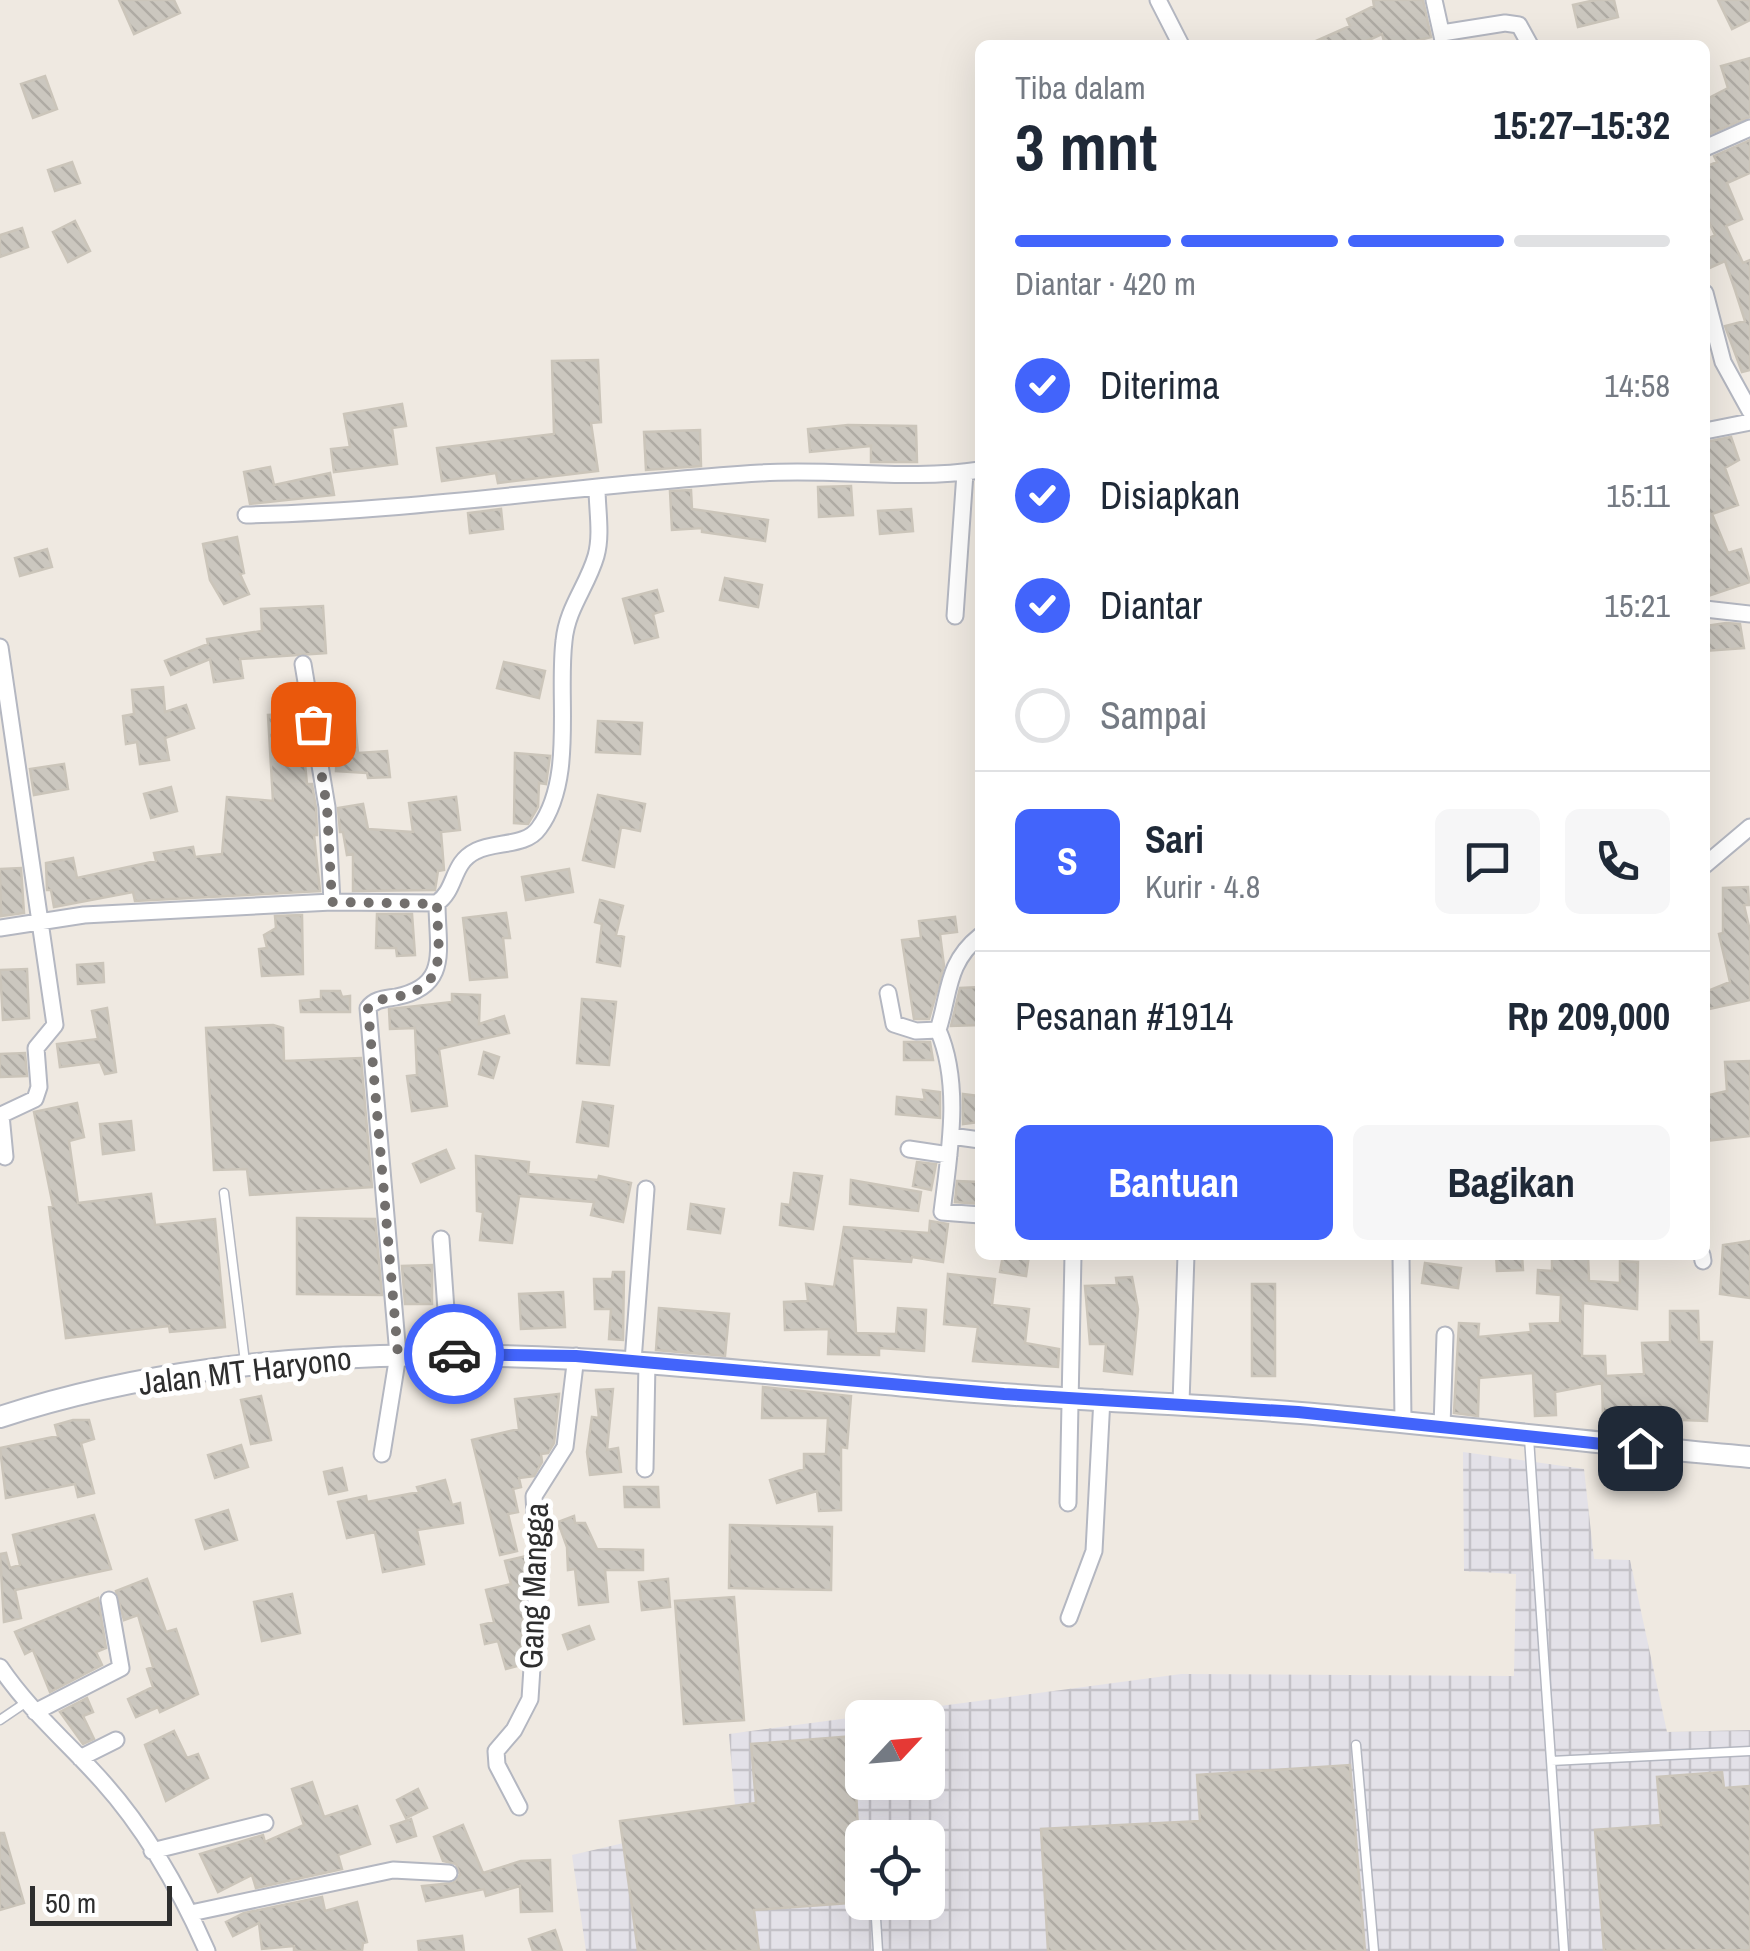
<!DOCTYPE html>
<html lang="id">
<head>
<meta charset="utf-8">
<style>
	body { margin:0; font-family:"Archivo Narrow",sans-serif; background:#f6f6f7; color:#1f2937; height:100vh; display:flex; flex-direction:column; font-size:38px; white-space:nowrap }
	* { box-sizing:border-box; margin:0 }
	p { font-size:32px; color:#747a83 }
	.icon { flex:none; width:55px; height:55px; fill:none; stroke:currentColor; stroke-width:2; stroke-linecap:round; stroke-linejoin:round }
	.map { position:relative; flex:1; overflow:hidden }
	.side { position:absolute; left:975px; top:40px; width:735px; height:1220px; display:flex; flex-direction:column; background:#fff; border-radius:15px; box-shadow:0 10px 40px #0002 }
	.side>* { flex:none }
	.needle { width:65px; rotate:64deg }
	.buttons { position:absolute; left:845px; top:1700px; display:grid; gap:20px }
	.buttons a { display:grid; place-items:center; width:100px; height:100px; border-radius:15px; background:#fff; box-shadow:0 10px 40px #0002; font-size:50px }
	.scale { position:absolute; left:30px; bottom:25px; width:142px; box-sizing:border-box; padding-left:10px; border:5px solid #2e2e2e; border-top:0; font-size:28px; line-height:35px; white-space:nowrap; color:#2e2e2e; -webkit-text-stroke:8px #fff; paint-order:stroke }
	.pin { position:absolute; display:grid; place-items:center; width:85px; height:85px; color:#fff; margin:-42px; border-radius:20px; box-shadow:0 5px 15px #0006 }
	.courier { position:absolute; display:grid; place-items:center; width:100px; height:100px; margin:-50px; border:8px solid #4264fb; border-radius:50%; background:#fff; color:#222; box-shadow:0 2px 12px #0007 }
	.summary em { font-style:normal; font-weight:800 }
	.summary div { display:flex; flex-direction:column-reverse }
	.summary { display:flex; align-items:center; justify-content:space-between; height:170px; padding:0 40px }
	h1 { font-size:65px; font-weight:800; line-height:75px }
	.bar { display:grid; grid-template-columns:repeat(4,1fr); gap:15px 10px; align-content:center; height:120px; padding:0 40px }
	.bar i { height:12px; border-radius:8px; background:#e0e1e3 }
	.bar .on { background:#4264fb }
	.bar p { grid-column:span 4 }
	.line { display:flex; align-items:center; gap:25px; padding:0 40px; border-top:2px solid #e0e1e3 }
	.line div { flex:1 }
	.round { display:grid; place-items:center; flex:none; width:105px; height:105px; border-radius:15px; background:#f6f6f7 }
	ol { padding:0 40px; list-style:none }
	li { display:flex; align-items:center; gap:30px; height:110px }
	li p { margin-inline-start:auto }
	li .icon { padding:10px; border-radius:50%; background:#4264fb; color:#fff; stroke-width:4 }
	li:last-child { color:#747a83 }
	li i { width:55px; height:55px; border:5px solid #e0e1e3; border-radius:50% }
	.cta { display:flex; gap:20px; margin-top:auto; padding:20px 40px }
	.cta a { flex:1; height:115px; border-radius:15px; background:#4264fb; color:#fff; font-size:40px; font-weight:800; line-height:115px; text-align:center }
	.cta a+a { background:#f6f6f7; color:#1f2937 }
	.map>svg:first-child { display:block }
	.industrial { fill:url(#industrial-grid); fill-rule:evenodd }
	.building { fill:url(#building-back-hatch); stroke:#cbc5ba; stroke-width:2.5 }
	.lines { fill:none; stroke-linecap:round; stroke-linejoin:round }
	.lane-casing { stroke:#b4b7c1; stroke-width:11 }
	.street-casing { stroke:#b4b7c1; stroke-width:19 }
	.secondary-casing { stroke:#b4b7c1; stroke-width:24 }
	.lane { stroke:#fff; stroke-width:8 }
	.street { stroke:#fff; stroke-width:15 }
	.secondary { stroke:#fff; stroke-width:20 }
	.done { stroke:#726f6d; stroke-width:10; stroke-dasharray:0 18 }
	.route { stroke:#4264fb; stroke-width:12 }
	.labels { text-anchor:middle; stroke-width:10; stroke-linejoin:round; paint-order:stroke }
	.street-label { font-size:32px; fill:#2e2e2e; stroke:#fff }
</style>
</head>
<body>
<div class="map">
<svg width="1750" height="1951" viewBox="0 0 1750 1951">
	<defs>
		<pattern id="industrial-grid" width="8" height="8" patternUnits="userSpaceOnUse" patternTransform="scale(2.5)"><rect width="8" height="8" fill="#e3e1e8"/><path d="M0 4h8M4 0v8" fill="none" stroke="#c3c1c7"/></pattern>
		<pattern id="building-back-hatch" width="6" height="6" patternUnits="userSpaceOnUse" patternTransform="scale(2.5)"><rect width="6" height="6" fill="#cbc7bf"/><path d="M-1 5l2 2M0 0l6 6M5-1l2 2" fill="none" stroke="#afaba4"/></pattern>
	</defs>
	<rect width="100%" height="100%" fill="#efe9e1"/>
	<path class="industrial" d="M1463,1452l121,17 10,90 36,1 37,172 83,-2v221h-1164l-14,-96 164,-38 -7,-83 452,-60 333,2 2,-102 -52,-3zM862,1718h66v64h-66zM862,1838h66v64h-66z"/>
	<path class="building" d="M119,0h55l6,13 -46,21z
		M1373,0h50l8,37 -31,8h-15l-3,-11 -24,11h-51l43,-19 -3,-7 27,-13z
		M1595,0h19l4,17 -40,10 -5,-22z
		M1718,0h32v20l-18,9z
		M1750,58v59l-45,19v-36l23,-12 -7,-22z
		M45,76l12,33 -24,9 -12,-34z
		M1750,140v33l-23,10 15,36 -16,7 17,37 7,-3v110l-8,2 -17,-46 20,-5 -10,-31 -10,-29 -20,9v-30l10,-5 -10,-22v-46l12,-5 -3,-6z
		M72,162l8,21 -25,8 -7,-21z
		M75,221l15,30 -22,11 -15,-30z
		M22,228l6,19 -28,10v-22z
		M598,360l3,62 -10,1 7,48 -100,12 -2,-10 -54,8 -5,-33 117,-14 -2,-73z
		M402,404l4,22 -14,2 5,36 -63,8 -3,-23 19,-2 -6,-33z
		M848,425l68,1 1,36h-46v-16l-61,6 -2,-23z
		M700,430l1,36 -55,4 -2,-38z
		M1731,437l8,23 -14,8 13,37 -26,9 16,39 13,-4 9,33 -45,15v-155z
		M270,467l4,18 56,-12 4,22 -84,9 -6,-32z
		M851,486l2,29 -34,2 -1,-30z
		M691,490l1,19 76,11 -3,21 -63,-9v-4l-30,2 -2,-39z
		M501,509l2,20 -33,4 -2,-20z
		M911,509l2,22 -33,3 -2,-23z
		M237,537l7,36 -4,1 9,20 -25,10 -14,-24 -7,-36z
		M47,549l5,18 -32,9 -5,-18z
		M725,578l37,7 -4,22 -38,-7z
		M657,590l6,21 -10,3 5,23 -23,6 -12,-44z
		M323,606l3,47 -86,6 3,19 -29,4 -4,-23 -39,16 -6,-14 43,-17 -1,-5 55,-8 -1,-22z
		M1726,623l14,1 4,24 -39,3v-25z
		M504,662l41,9 -6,27 -42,-10z
		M163,687l2,25 21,-7 8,23 -29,10 4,22 -29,4 -3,-22 -11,2 -3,-28 11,-2 -2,-24z
		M353,703l5,50 29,-2 3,26 -22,1 -1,-5 -31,-2 1,-32 -10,1 -5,-28h6l-1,-6z
		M300,713l7,71h5l4,24 1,27h-3l6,56 -185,10 -2,-9 -79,15 -3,-17h-4l-1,-27 27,-5 4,20 79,-17 -2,-8 39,-6 2,10 27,-3 5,-57 46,4 -5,-86z
		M598,721l44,2 -2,31 -44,-2z
		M515,753l35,3 -4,28 -7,-1 -1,24 -10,17 -14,-1z
		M64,764l4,25 -34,6 -4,-26z
		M171,787l6,24 -26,7 -7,-24z
		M598,795l47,9 -5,27 -19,-4 -7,40 -31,-7z
		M456,797l4,33 -19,2 3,38 -6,1 -3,19 -82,1v-37l-6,1 -4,-23h-3l-2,-24 25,-4 5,25 45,3 -4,-29z
		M21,868l3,45 -23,3 -1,-47z
		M569,869l4,23 -47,8 -4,-23z
		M1748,887l1,18h-5l6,26v69l-45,10v-18l25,-10 -11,-48 4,-1v-45z
		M600,900l23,6 -7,29 8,2 -4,29 -23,-4 5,-38 -7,-2z
		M506,913l4,25h-7l4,39 -37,3 -7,-62z
		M377,914h35l3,41 -18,1 -1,-8h-20z
		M302,915l1,59 -41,2 -3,-27 8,-1 -3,-13 12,-7 -1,-12z
		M955,917l2,15 -17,2 4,32 -15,53h-15l-12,-79 19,-2 -2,-17z
		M103,963l1,19 -26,2 -1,-19z
		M27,969l2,49 -26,2 -3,-50z
		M980,987v38l-29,1 9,-38z
		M321,991h19l2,6 8,-1v16h-49l-1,-11 21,-2z
		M452,994l28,1 -1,29 25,-8 5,17 -70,16 8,57 -35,5 -5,-35 10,-1 -2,-47 -25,1 -1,-20 63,-7z
		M582,999l34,3 -7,63 -32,-2z
		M107,1008l9,64 -11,2 -5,-12 -40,5 -3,-23 41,-5 -6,-28z
		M273,1025l10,3 1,33 77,-3 11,129 -122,8 -3,-26 -33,1 -8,-142z
		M904,1042h26l3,18h-29z
		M484,1052l15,5 -6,21 -14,-4z
		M25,1053l2,23 -27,1v-23z
		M1750,1061v75l-45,5v-45l22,-5 -2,-29z
		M923,1090l17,2v26l-44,-4 1,-17 28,3z
		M963,1094l17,2v26l-17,2z
		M583,1102l30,4 -5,40 -31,-4z
		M77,1103l7,34 -15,4 9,62 73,-9 4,31 60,-6 10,108 -55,5 -1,-6 -103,12 -17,-131 4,-1 -19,-94z
		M131,1121l3,29 -31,4 -3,-30z
		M446,1150l8,18 -33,14 -8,-18z
		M476,1156l53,6 -1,12 70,6 1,-4 32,7 -8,39 -32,-7 3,-13 -75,-6 -7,47 -32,-3 3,-28 -6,-1z
		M917,1162l19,2 -5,26 -18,-4z
		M794,1173l28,3 -9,53 -33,-4 2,-21 8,1z
		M851,1180l70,12 -3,19 -68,-7z
		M957,1181l23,1v22l-25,-2z
		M691,1204l33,5 -4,24 -32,-4z
		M297,1218l78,1 7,76 -85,-1z
		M930,1221l18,3 -5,38 -31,-5 -1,5 -59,-4 4,75 40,1 2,-26 28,2 -2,41 -45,-3v7l-51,-1 1,-25 -44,1 -1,-28 24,-1 -2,-17 28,3 10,-60 85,6z
		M1750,1241v57l-30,-4 3,-49z
		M1003,1255h26l-3,21 -26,-4z
		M1496,1255h26l1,15 -26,1z
		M1552,1255h36l1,26 31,2v-22l18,1 -1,47 -54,-6 -1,53h23l1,20 38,-2 -2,-31 28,-1v-31h28l1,31h13l-5,79 -104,-4 -1,-34 -47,9 1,23 -21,1 -2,-43 -54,5 -1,38 -24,-3 5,-90 20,1 -1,13 53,-5 -1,-8 30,-1 1,-28 -24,-2 1,-23 14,1z
		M1425,1263l36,5 -3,20 -36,-5z
		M432,1265v39h-27l-3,-38z
		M613,1272h11l-1,68 -14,-1 2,-30h-16l-1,-30h18z
		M948,1274l47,5 -3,26 37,4 -4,34 34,6 -1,18 -85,-6 5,-34 -34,-3z
		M1132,1277l6,32 -6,65 -28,-3 2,-27h-16l-5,-58 32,-1 -1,-7z
		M1252,1284h23v92h-23z
		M563,1292l2,35 -44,2 -2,-35z
		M659,1308l70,6 -4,42 -69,-6z
		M763,1387l88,9 -4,52 -6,-1v63l-22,1 -2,-20 -40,12 -7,-23 34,-11v-15h22l2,-36h-66z
		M613,1389l-6,61 11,-2 3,24 -31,3 -3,-23 5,-35 7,1 -3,-28z
		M559,1394l-5,49 -6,10 -7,1 1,8 -8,14 -15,2 2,9 -8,2 5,23 -10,2 9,37 -17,4 -28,-115 47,-11 -4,-30z
		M261,1396l10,44 -20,4 -10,-44z
		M73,1420h16l5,19 -13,4 13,50 -16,4 -3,-13 -69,14 -6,-50 58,-12 -3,-11z
		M241,1445l7,22 -33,11 -7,-23z
		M342,1468l5,22 -18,4 -5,-22z
		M445,1480l7,25 8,-2 3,20 -46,7 7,34 -41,8 -8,-40 -28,6 -9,-36 28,-6 1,6 52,-10 -2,-5z
		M624,1487h34l1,20h-34z
		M228,1510l9,30 -32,9 -9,-29z
		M94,1515l17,54 -96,21 6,28 -17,4 -4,-68 6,-1 4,15 10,-3 -7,-30z
		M574,1516l1,7h10l12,26 46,1v20h-38l3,32 -29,3 -4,-36 -7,1 -1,-23 -9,-25z
		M730,1525l102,2 -1,63 -102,-2z
		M526,1556l-5,109 -15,4 -8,-28 -13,3 -4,-19 13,-3 -8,-32 25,-6 -6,-23z
		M147,1579l19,53 10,-3 22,65 -38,18 -2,-5 -22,10 -8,-18 25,-12 -6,-18 6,-2 -15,-52 -14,5 -8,-29z
		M668,1579l2,28 -28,3 -3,-28z
		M292,1594l8,39 -38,8 -8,-39z
		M734,1597l10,123 -60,4 -9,-123z
		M98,1598l8,50 -10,4 6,13 -52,27 -17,-42 -8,4 -10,-22z
		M589,1626l5,13 -26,10 -5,-14z
		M87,1698l6,14 -10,4 11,23 -11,5 -23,-32z
		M174,1731l13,27 11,-4 10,24 -42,23 -21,-56z
		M853,1736l9,166 -108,8 5,41h-121l-18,-130 136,-18 -5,-59z
		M1350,1765l15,186h-317l-7,-122 159,-8 -3,-46z
		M1722,1772l2,16 26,-2v164l-146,1 -9,-121 66,-5 -4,-48z
		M312,1782l12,35 33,-11 13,38 -32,11 4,14 -86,19 -4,-13 -34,17 -18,-38 63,-19 2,7 39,-17 -12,-36z
		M418,1789l9,19 -21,10 -9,-18z
		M411,1819l5,17 -19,6 -6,-16z
		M463,1825l20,48 38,-12 29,-1 2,51 -31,1 -1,-26 -34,10 -2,-7 -58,12 -4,-15 31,-3 7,-8 -4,-11 -13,-3 -9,-24z
		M0,1833h4l20,70 -24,7z
		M322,1897l3,14 32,-9 10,40 -4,1 -1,8h-68v-5l-32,3 -3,-26 -26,13 -7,-14 18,-9z
		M555,1930l7,21h-29l-4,-12z
		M462,1936l2,15h-45l-1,-10z"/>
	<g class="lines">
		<g class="lane-casing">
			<path id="lane" d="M224,1193l21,169
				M1529,1438l35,513
				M0,1720l25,-17
				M1356,1745l18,206
				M1551,1761l199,-10
				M875,1902l3,49"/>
		</g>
		<g class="street-casing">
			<path id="street" d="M1158,0l23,45
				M1434,0l10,45
				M1442,33l63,-10 14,2 11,20
				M1705,148l45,-20
				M1705,293l18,69 27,49
				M1705,431l45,-9
				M246,515c172,-4 343,-31 514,-42 73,-5 148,8 220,-3
				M1705,609l45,5
				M955,616l10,-143
				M0,647l55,378 -19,23 3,39 -4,12 -34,16 4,42
				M303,664l24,143 5,95
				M1705,865l45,-38
				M0,928l84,-13 248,-13 105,1c20,-14 14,-40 39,-52 19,-10 50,-4 63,-23 36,-49 18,-130 25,-187 3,-33 23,-54 32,-85 6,-21 1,-47 1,-68
				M888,993l6,31 22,7 22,-1c12,-37 8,-67 42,-94
				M938,1030c24,54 11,125 4,182l38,3
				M951,1136l29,4
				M909,1149l40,6
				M441,1239l5,71 16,44
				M1401,1255l2,166
				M1702,1255l1,6
				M633,1361l13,-172
				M1181,1403l5,-148
				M1442,1426l3,-91
				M382,1454l16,-99 -30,-347c7,-9 16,-9 28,-11 55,-11 41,-48 41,-94
				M645,1469l2,-107
				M1068,1503l5,-248
				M1069,1618l25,-67 8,-153
				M0,1667c29,43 68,76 102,114 44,49 79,111 105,170
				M35,1712l86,-44 -12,-68
				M80,1758l36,-18
				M519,1807l-22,-42 -1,-14 18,-21 16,-31 8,-126 -4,-77 31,-49 11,-91
				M152,1851l113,-28
				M191,1913l202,-43 56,3"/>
		</g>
		<g class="secondary-casing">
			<path id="secondary" d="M0,1417c305,-99 627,-56 939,-28 120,11 241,14 362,24 150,12 299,31 449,44"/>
		</g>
		<use href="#lane" class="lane"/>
		<use href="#street" class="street"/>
		<use href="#secondary" class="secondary"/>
	</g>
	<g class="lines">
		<path class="done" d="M313,724l14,83 5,95 105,2c0,45 14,82 -41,93 -12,2 -21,2 -28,11l30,347 56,-1"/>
		<path class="route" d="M454,1354l122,2 428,38 294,18 342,36"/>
	</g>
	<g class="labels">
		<g class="street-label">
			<text transform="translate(245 1371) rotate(-7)" y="11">Jalan MT Haryono</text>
			<text transform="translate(534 1586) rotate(-88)" y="11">Gang Mangga</text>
		</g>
	</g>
</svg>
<div class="buttons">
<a><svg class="needle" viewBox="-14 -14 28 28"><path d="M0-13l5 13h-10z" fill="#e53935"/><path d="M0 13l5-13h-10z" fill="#747a83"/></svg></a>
<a><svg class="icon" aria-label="locate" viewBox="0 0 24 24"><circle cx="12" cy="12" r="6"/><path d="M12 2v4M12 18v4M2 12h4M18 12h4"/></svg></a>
</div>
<div class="scale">50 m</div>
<div class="pin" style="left:313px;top:724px;background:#ea580c"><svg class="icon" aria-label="bag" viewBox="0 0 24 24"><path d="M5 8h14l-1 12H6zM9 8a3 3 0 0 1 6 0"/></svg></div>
<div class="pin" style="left:1640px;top:1448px;background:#1f2937"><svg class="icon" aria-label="home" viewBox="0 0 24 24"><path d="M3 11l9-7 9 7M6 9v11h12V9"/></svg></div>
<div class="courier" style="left:454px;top:1354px"><svg class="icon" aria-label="car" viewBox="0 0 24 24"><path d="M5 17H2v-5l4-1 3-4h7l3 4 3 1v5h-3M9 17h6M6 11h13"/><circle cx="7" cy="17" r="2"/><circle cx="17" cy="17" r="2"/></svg></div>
<section class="side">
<div class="summary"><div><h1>3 mnt</h1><p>Tiba dalam</p></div><em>15:27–15:32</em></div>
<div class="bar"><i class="on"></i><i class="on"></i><i class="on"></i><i></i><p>Diantar · 420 m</p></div>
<ol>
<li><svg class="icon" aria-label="check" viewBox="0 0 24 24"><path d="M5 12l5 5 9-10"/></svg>Diterima<p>14:58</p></li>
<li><svg class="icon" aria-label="check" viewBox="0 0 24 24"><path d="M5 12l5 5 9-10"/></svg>Disiapkan<p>15:11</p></li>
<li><svg class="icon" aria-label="check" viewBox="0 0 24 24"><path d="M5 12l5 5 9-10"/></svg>Diantar<p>15:21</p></li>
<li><i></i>Sampai</li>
</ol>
<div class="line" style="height:180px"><b class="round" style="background:#4264fb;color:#fff">S</b><div><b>Sari</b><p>Kurir · 4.8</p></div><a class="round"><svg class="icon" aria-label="chat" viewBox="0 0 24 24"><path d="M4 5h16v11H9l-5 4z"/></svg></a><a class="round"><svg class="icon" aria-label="phone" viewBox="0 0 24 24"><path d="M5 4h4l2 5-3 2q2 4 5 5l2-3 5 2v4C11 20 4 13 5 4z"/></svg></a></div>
<div class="line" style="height:130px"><div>Pesanan #1914</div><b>Rp 209,000</b></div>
<div class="cta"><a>Bantuan</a><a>Bagikan</a></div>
</section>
</div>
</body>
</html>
